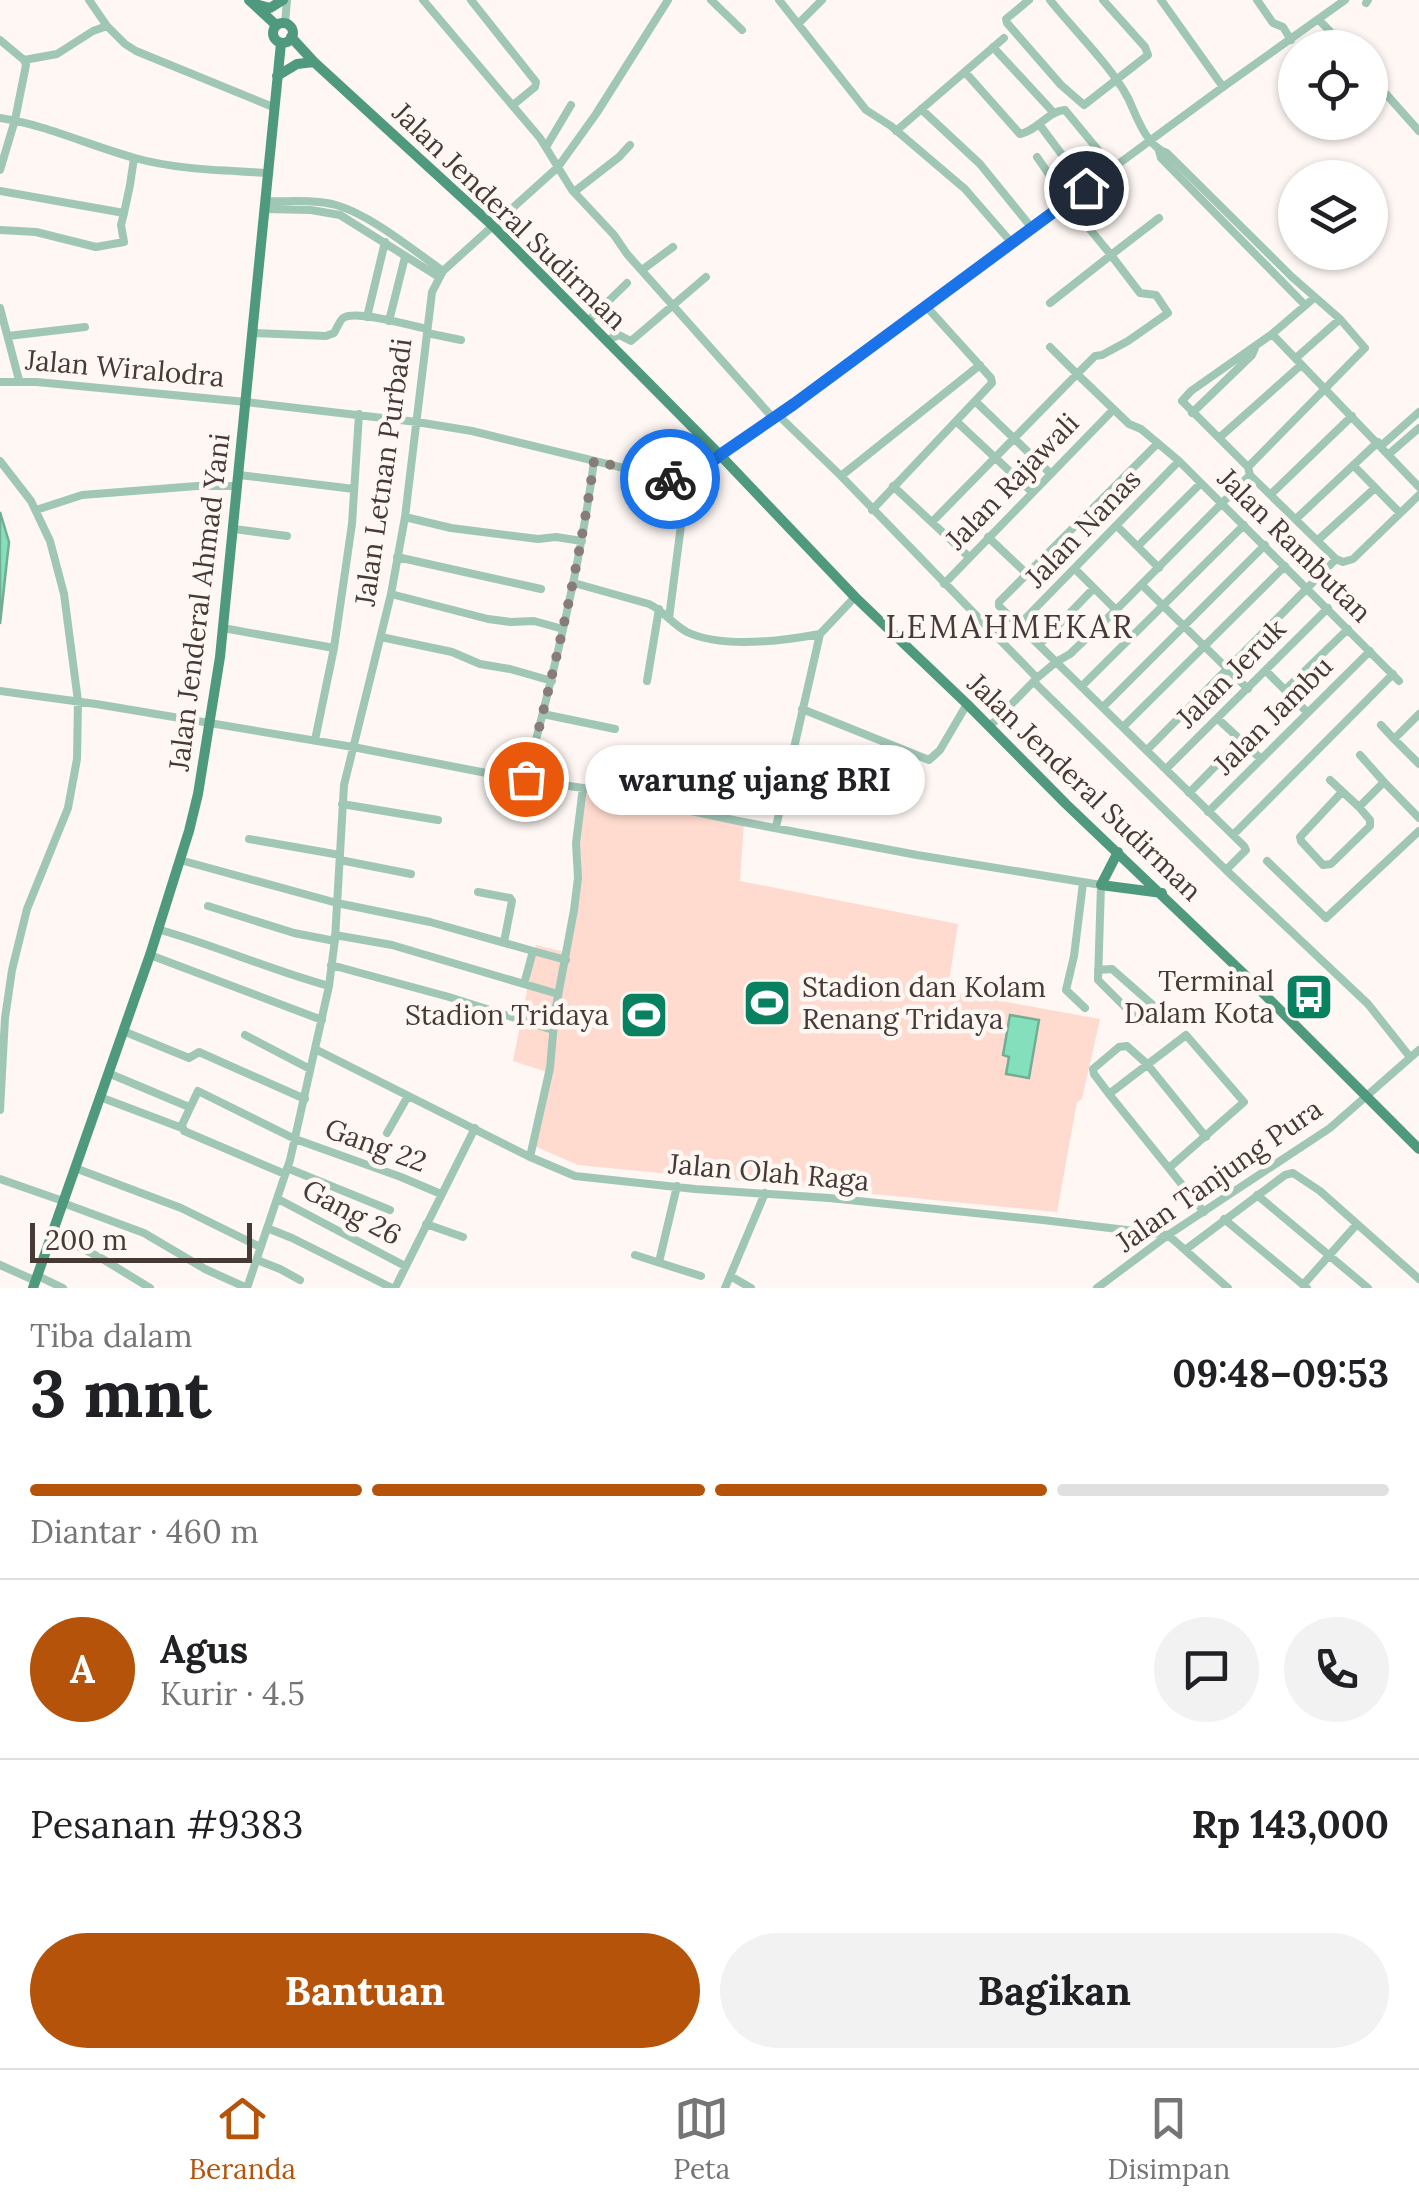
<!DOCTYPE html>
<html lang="id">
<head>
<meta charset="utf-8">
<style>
	body { margin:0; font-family:Lora,serif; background:#f2f2f2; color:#202124; height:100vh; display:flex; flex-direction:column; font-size:38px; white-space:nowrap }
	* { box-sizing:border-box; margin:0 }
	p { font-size:32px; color:#757577 }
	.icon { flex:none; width:55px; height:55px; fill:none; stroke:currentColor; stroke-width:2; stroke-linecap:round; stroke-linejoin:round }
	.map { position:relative; height:1288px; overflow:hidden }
	.panel { display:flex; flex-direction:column; background:#fff; flex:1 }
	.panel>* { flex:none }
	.tools { position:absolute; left:1278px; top:30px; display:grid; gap:20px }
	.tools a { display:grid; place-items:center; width:110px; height:110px; border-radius:50%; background:#fff; box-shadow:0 2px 8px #0004; font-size:50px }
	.scale { position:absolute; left:30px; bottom:25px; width:222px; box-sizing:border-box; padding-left:10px; border:5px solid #473933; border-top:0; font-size:28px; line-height:35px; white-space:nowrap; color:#473933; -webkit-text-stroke:8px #fef7f4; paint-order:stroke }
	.pin { position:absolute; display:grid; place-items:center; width:85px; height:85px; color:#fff; margin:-42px; border:5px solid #fff; border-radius:50%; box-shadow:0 2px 10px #0007 }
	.courier { position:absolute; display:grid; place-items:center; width:100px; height:100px; margin:-50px; border:8px solid #1a73e8; border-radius:50%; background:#fff; color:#222; box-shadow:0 2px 12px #0007 }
	.bubble { position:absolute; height:70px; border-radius:35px; background:#fff; box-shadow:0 2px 8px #0004; font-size:32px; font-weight:800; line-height:70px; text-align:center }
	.overview em { font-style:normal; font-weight:800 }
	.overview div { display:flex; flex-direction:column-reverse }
	.overview { display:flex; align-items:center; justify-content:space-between; height:170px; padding:0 30px }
	h1 { font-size:65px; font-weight:800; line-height:75px }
	.bar { display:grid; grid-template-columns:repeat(4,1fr); gap:15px 10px; align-content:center; height:120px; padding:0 30px }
	.bar i { height:12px; border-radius:8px; background:#e0e0e0 }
	.bar .current { background:#b45309 }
	.bar p { grid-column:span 4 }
	.line { display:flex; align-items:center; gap:25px; padding:0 30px; border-top:2px solid #e0e0e0 }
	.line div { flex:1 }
	.round { display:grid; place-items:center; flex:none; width:105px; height:105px; border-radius:52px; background:#f2f2f2 }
	.button { display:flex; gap:20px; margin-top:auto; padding:20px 30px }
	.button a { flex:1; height:115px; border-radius:60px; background:#b45309; color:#fff; font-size:40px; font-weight:800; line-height:115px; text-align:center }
	.button a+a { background:#f2f2f2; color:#202124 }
	.tab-bar { display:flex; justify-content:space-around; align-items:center; height:140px; border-top:2px solid #e0e0e0; background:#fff; font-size:28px; color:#757577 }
	.tab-bar a { display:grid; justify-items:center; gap:5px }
	.tab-bar .current { color:#b45309 }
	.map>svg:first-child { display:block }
	.green { fill:#ffdbcf }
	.water { fill:#84e0bc; stroke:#72ae93; stroke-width:2.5 }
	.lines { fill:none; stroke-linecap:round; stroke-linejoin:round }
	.minor { stroke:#a0c6b6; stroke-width:8 }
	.major { stroke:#4f9a7e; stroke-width:10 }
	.done { stroke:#877c77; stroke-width:10; stroke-dasharray:0 18 }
	.route { stroke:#1a73e8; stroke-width:12 }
	.labels { text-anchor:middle; stroke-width:9; stroke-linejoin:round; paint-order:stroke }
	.street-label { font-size:28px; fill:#473933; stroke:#fef7f4 }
	.poi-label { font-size:28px; fill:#473933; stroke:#fef7f4; text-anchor:end }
	.quarter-label { font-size:32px; letter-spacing:2.5px; fill:#473933; stroke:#fef7f4 }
</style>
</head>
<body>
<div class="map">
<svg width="1419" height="1288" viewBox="0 0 1419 1288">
	<rect width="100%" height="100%" fill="#fef7f4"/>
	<path class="green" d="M578,792l166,30 -4,59 218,43 -10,63 4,5 148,27 -18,80 -5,3 -20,110 -479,-47 -46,-20 15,-73 -34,-11 23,-116 29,7 11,-63 -3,-37z"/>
	<path class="water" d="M0,512l9,30 -9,82z
		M1010,1015l29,5 -10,58 -23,-4 3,-17 -6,-2z"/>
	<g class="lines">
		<path class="minor" d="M89,0l18,26
			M423,0l117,138 32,52 42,45 13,19 146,164
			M471,0l65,82 -1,5 -22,18
			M711,0l31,30
			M779,0l87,110 25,16 74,63 46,53
			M1029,0l-23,19 1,4 54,62 23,20 64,-50 -3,-8 -42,-47
			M1050,0c23,29 61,66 78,98 9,19 18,48 39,55l125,124 48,42 25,29 -117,119
			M1161,0l62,87
			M1257,0l16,23 10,4 8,13
			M1366,3l2,-3
			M1319,20l27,28
			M285,23l2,-23
			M798,24l24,-24
			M0,40l24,20 2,5 -11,55 -15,50
			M993,47l61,66
			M24,60l33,-6 36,-23 14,-5 18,18 11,7 137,56
			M965,72l55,62c17,-3 28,-23 45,-24l48,58
			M1370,76l49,55
			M921,109l59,55 51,63
			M0,118c47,7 90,28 135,40 43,12 88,12 133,15
			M1039,124l47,63
			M896,131l108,-93
			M546,147l25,-42
			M1159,151l2,7 144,147
			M1037,157l33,48 41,50 48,-37
			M0,191l124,22 -3,12 3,17 -28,5 -60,-15 -36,-2
			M574,192l45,-35 11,-12
			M265,201c23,1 49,-2 71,4 35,10 77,45 107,66
			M264,209l47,1 29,5 99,62
			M124,213l6,-28 4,-27
			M642,270l31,-23
			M1314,298l-42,36 147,153
			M0,308l19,72
			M367,317l18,-75
			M389,321l16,-64
			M588,321l39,-38
			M254,333l72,3 8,-3c3,-5 5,-11 9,-15 12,-9 69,8 84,11
			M427,333l34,7
			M1272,334l-81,57 -9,10 66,66 2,8 86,84 7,3 10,-3 66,-64
			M8,336l77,-9
			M607,340l12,-5 12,6 75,-64
			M1050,347l27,27 18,-18 7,-1 26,-14 40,-28 -12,-18 -16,-2 -29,-38 -61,48
			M1296,358l44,-39
			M0,382h37l209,20 171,20 55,9 197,48 22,-1 532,-391 122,-87
			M975,401l75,72
			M1192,413l60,-58 3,-7
			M778,415l63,61 196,202
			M956,421l76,71
			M1219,438l82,-73
			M1381,446l38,-34
			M1389,454l30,-26
			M0,461l31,40 19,40 14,53 14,107 -1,58 -9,49 -41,101 -15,61 -7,48 -5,92
			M1353,465l47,48
			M239,475l115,14
			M841,476l139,-111
			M893,486l76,71
			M1271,494l81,-78
			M36,510l46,-15 115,-9h41
			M872,510l120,-127 -1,-5 -66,-73
			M405,517l46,11 87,11 18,-2 26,4
			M1297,518l81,-76
			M932,522l145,-148 52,50 12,5 38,32 220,220
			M1117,526l42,42
			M234,529l53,7
			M988,537l38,36
			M1318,540l57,-52
			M1138,546l63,-63
			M397,557l144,32
			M1075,569l41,41
			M574,583l75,21c15,7 24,21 38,28 36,17 95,9 133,2
			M944,584l169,-174
			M1142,585l106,104
			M391,594l97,25 23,3 23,-1 29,8
			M669,618l18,-139
			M1019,625l160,-164
			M223,628l111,20
			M381,637l71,15 28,12 30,5 42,12
			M1040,644l54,-56
			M1266,671l41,41
			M647,681l12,-72
			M1034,682l192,188 20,-20 -2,-4 -245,-240v-4l159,-159
			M1082,686l162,-161
			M1285,690l63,-61
			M0,691l96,13 257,43 154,30 76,11 155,33 179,34 184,30 -3,95 41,41h6l7,-5 2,-10 -42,-37 -14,1
			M1103,707l162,-162
			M802,709l127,51 11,-10 27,-46
			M543,714l72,15
			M1419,714l-25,25 25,25
			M1218,719l43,40
			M1381,725l13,14
			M990,726l47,-48 19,-16 14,-8 46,-44 134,-135
			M1124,726l161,-160
			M315,740l19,-92 18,-124 7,-110
			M1147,750l189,-191
			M1360,755l24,27
			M790,763l70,14
			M1166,769l162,-161
			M526,779c27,-105 54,-210 68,-318
			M1330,780l29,27 25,-25 35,36
			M1342,792l-42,45 1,4 22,24 8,-1 39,-38v-6l-11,-13
			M1189,793l51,-52
			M342,804l96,16
			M1208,812l162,-161
			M776,827l44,-193 35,-37
			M1233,835l160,-161
			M249,839l91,16
			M180,860l157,43 93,19 103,29 -9,33
			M340,860l71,14
			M1267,861l59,57 93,-87
			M1226,870l142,134 42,53
			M1083,883l-9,73 -8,34 19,18
			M478,892l32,6 2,3 -8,41
			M208,906l86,27 41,8
			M157,929c58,16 113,41 172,57
			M335,935l57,10 166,49
			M533,951l33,9
			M150,955l172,65
			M331,965l118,32 104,33
			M123,1031l66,27 10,-6 106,47
			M245,1035l65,34
			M315,1049l215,108 45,19 120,13 134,9 214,22 125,15 60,53
			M108,1073l81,34
			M1109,1094l77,-59 58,67 -75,66
			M100,1097l82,31
			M387,1133l21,-37
			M530,1157l20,-89 5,-56 19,-102 4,-32 -2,-35 7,-55
			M75,1168l106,40 79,39
			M287,1168l103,42
			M285,1174l-101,-43 -2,-6 16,-34 97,48 106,38 40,17
			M0,1179l63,22
			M1257,1195l111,93
			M278,1199l127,67
			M63,1203l81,30 61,36 42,19 43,-128 39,-174 6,-47 9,-154 47,-191 14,-77 27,-225 11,-21 115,-104 38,-53 72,-114
			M1204,1212l-95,-118 -15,-20 -1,-5 26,-22 8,-1 20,18 59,73
			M1224,1219l83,69
			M426,1224l37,13
			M267,1228l25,10 100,50
			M51,1233l50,25 49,30
			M1185,1250l100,-75 8,-2 27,18 99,88
			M635,1255l66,21
			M257,1260l23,9 20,11
			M659,1262l18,-76
			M0,1265l36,16
			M38,1276l25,12
			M732,1277l19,11
			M1303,1285l54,-61
			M395,1288l80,-160
			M725,1288l40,-95
			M1097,1288l71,-53 162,-107 89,-78"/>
		<path class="major" d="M249,0l27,25
			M255,4l15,4 13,-8
			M273 33a10 10 0 1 1 20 0a10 10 0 1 1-20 0Z
			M291,37l23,25 178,163 228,230 135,142 112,107 99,100 176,168 177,177
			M277,76l20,-12 17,-2
			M1118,852l-17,33 61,8
			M33,1288l117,-333 39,-124 9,-37 22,-137 61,-614"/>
	</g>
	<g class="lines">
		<path class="done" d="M526,779c27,-105 53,-210 68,-318l76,18"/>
		<path class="route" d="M670,479h17l11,-5 22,-19 74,-51 292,-216"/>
	</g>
	<defs>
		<g id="bus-square" transform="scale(2.5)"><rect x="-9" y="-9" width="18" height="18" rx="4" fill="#088161" stroke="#fef7f4"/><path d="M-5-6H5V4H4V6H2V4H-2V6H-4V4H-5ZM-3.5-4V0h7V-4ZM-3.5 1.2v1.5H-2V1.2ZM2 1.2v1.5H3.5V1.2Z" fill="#fff"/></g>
		<g id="stadium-square" transform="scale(2.5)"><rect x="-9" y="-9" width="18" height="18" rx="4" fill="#088161" stroke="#fef7f4"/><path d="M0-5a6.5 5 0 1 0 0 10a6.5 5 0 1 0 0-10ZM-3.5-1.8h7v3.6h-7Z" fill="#fff"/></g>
	</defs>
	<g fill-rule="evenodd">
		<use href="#bus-square" x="1309" y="997"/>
		<use href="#stadium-square" x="767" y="1003"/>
		<use href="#stadium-square" x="644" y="1015"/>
	</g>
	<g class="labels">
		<g class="street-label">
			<text transform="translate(510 216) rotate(44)" y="10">Jalan Jenderal Sudirman</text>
			<text transform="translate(125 368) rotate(5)" y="10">Jalan Wiralodra</text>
			<text transform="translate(383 472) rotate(-82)" y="10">Jalan Letnan Purbadi</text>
			<text transform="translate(1012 481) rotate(-46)" y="10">Jalan Rajawali</text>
			<text transform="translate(1083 528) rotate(-46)" y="10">Jalan Nanas</text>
			<text transform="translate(1295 545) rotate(45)" y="10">Jalan Rambutan</text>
			<text transform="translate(199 602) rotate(-83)" y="10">Jalan Jenderal Ahmad Yani</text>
			<text transform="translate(1231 673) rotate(-45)" y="10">Jalan Jeruk</text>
			<text transform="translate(1273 715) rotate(-45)" y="10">Jalan Jambu</text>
			<text transform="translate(1085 787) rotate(44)" y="10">Jalan Jenderal Sudirman</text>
			<text transform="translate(376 1145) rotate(20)" y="10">Gang 22</text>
			<text transform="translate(769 1172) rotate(5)" y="10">Jalan Olah Raga</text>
			<text transform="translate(1219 1175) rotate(-35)" y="10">Jalan Tanjung Pura</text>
			<text transform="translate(352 1212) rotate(28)" y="10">Gang 26</text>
		</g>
		<g class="poi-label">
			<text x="1274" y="991">Terminal<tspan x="1274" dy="32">Dalam Kota</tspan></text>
			<text x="802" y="997" text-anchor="start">Stadion dan Kolam<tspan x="802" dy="32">Renang Tridaya</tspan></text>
			<text x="609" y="1025">Stadion Tridaya</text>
		</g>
		<g class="quarter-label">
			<text x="1010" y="638">LEMAHMEKAR</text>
		</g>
	</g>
</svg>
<div class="tools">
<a><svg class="icon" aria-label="locate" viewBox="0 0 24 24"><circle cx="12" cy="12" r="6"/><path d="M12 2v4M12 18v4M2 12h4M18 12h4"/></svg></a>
<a><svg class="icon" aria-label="layers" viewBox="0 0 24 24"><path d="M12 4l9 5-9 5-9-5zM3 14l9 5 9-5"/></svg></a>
</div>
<div class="scale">200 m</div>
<div class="pin" style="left:526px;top:779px;background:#ea580c"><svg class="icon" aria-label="bag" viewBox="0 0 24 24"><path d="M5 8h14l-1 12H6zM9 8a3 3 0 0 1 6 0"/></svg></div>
<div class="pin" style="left:1086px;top:188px;background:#1f2937"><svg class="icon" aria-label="home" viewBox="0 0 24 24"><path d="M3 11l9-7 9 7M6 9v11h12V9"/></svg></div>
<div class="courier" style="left:670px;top:479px"><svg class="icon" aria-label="bike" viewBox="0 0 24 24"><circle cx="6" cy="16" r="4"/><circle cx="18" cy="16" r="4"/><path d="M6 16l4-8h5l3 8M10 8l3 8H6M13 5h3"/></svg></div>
<div class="bubble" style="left:585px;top:745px;width:340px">warung ujang BRI</div>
</div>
<section class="panel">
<div class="overview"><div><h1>3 mnt</h1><p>Tiba dalam</p></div><em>09:48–09:53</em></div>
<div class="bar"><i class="current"></i><i class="current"></i><i class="current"></i><i></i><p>Diantar · 460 m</p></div>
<div class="line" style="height:180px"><b class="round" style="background:#b45309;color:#fff">A</b><div><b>Agus</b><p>Kurir · 4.5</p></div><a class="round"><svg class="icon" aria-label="chat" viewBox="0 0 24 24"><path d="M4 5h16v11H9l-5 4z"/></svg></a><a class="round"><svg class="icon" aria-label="phone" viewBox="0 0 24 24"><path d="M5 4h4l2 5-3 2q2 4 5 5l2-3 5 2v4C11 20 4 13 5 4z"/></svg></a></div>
<div class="line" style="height:130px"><div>Pesanan #9383</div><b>Rp 143,000</b></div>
<div class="button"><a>Bantuan</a><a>Bagikan</a></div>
</section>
<nav class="tab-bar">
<a class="current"><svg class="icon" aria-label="home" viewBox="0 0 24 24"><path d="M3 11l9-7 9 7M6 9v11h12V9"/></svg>Beranda</a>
<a><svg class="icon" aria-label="map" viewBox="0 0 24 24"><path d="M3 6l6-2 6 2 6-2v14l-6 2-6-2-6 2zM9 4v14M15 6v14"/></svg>Peta</a>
<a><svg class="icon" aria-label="saved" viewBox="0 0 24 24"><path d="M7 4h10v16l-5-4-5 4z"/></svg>Disimpan</a>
</nav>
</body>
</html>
